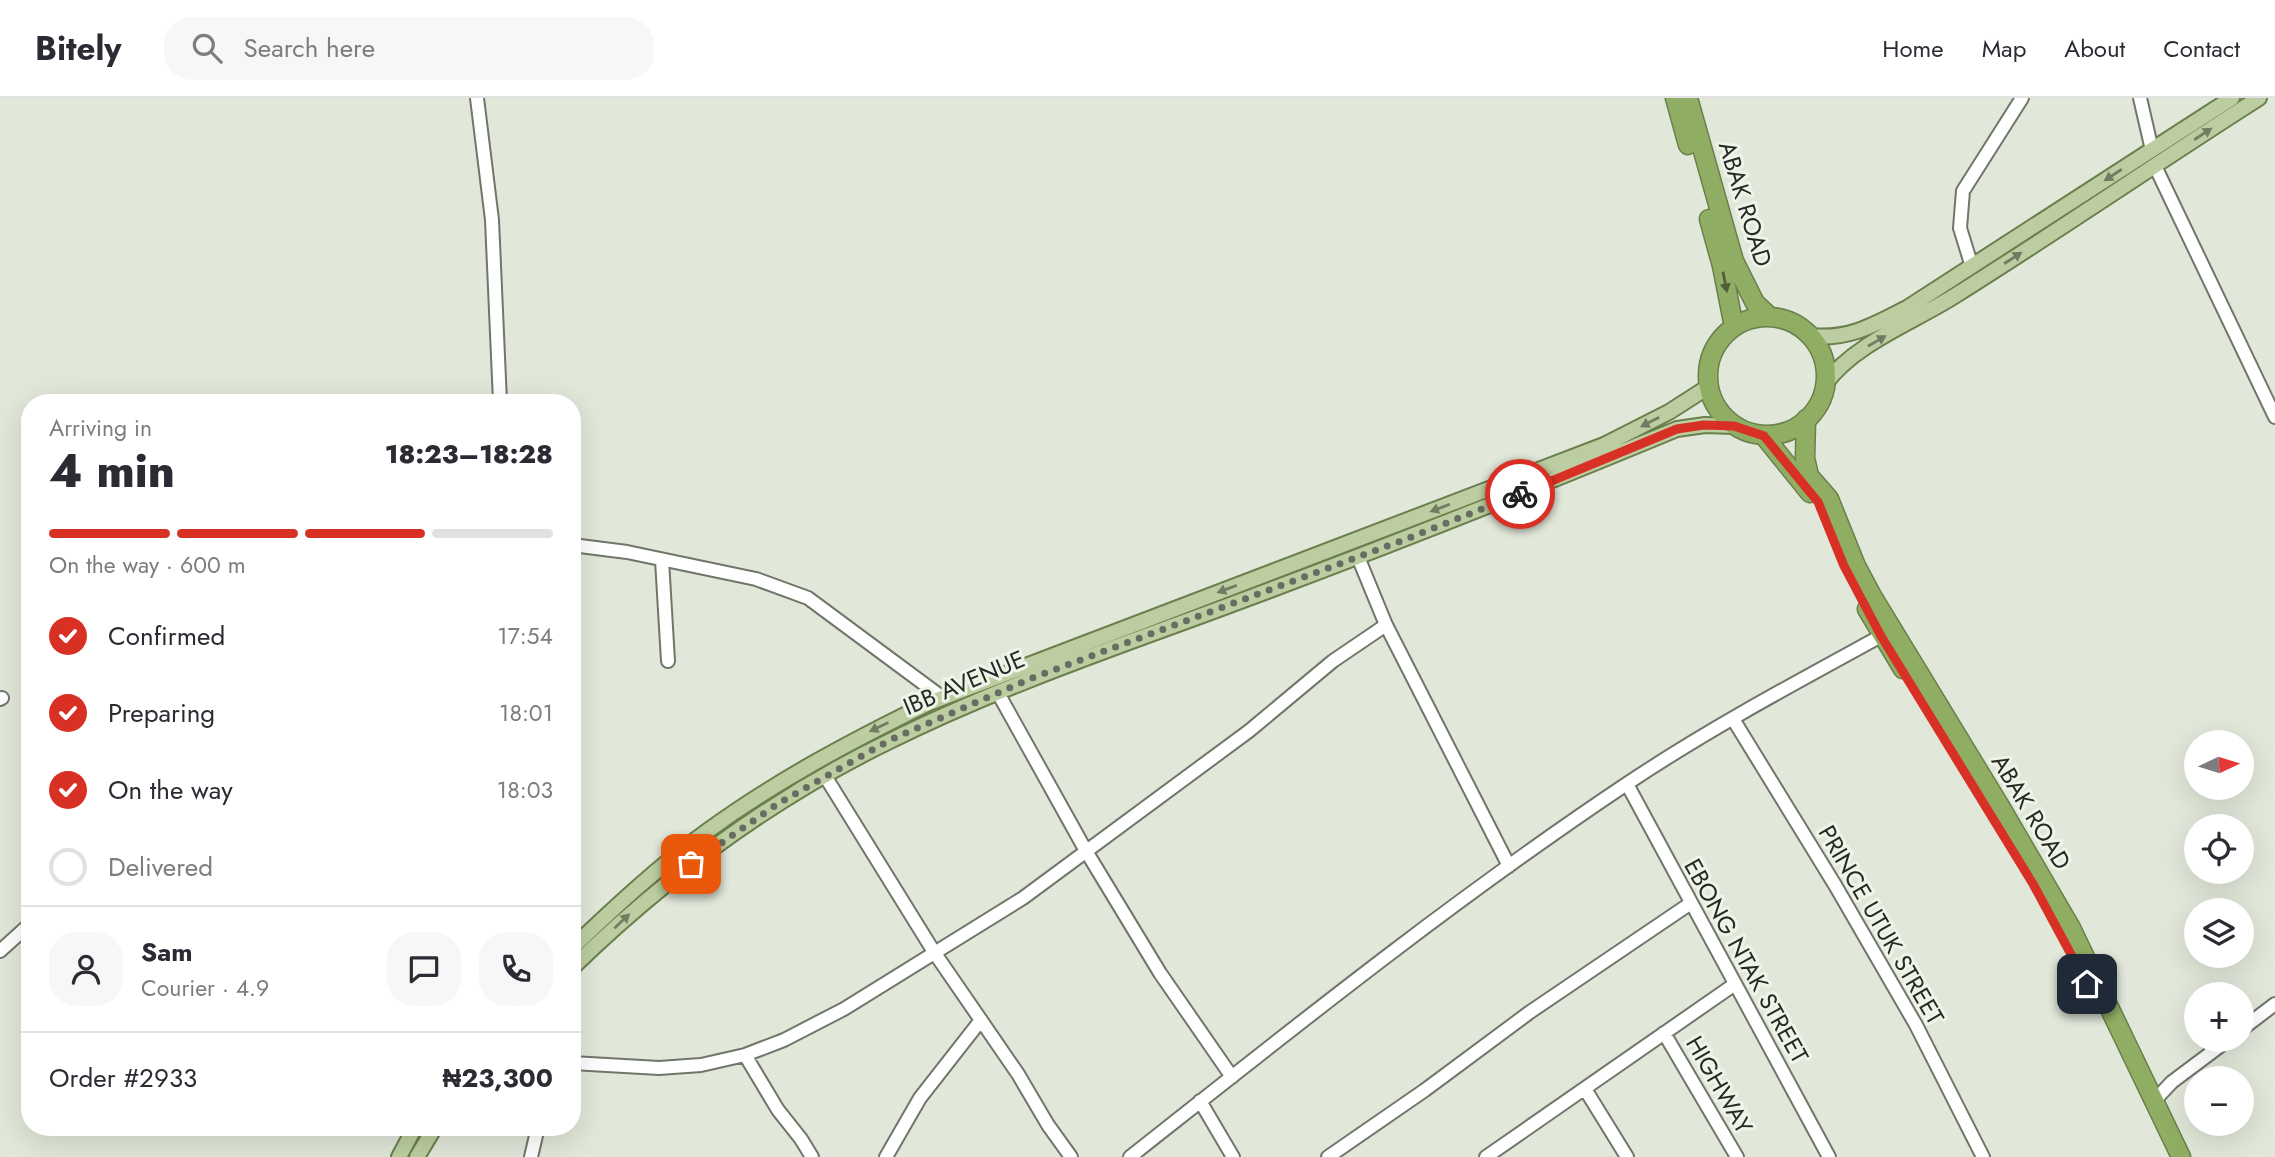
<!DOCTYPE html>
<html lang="en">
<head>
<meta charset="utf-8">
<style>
	body { margin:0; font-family:Jost,sans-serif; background:#f7f7f7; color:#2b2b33; height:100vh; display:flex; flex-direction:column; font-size:26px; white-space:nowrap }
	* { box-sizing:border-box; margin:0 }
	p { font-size:23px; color:#7c7c81 }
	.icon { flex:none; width:38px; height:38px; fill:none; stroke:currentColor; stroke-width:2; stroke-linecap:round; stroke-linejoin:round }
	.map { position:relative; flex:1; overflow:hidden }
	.drawer { position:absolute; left:21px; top:296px; width:560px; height:742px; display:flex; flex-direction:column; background:#fff; border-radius:28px; box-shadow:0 7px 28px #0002 }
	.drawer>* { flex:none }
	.needle { width:46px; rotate:86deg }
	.fabs { position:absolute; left:2184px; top:632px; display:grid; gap:14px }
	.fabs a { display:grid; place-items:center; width:70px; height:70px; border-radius:50%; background:#fff; box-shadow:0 7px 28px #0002; font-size:35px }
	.pin { position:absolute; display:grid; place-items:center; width:60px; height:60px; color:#fff; margin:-30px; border-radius:14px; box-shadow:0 4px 10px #0006 }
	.courier { position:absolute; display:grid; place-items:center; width:70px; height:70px; margin:-35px; border:5px solid #d93025; border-radius:50%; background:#fff; color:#222; box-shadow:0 2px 9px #0007 }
	.summary em { font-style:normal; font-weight:800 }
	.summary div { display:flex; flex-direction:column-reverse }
	.summary { display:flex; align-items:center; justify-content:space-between; height:119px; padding:0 28px }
	h1 { font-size:46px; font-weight:800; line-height:52px }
	.bar { display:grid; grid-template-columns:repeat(4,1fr); gap:10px 7px; align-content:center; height:84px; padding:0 28px }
	.bar i { height:9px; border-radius:5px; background:#e1e1e2 }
	.bar .current { background:#d93025 }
	.bar p { grid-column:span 4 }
	.line { display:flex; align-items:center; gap:18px; padding:0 28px; border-top:2px solid #e1e1e2 }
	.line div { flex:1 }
	.round { display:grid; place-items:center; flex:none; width:74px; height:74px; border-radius:28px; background:#f7f7f7 }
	ol { padding:0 28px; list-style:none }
	li { display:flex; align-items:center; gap:21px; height:77px }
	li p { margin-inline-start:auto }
	li .icon { padding:7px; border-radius:50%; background:#d93025; color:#fff; stroke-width:4 }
	li:last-child { color:#7c7c81 }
	li i { width:38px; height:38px; border:4px solid #e1e1e2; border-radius:50% }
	header { display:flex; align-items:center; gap:42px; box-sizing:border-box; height:98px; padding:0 35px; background:#fff; border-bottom:2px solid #e1e1e2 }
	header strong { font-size:33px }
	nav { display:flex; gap:38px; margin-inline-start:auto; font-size:24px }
	.search { width:490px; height:63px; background:#f7f7f7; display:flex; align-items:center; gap:18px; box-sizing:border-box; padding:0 24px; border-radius:28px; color:#7c7c81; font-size:26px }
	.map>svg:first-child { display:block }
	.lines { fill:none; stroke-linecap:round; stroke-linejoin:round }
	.minor-casing { stroke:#70766a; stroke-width:16 }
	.major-casing { stroke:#6b7f4d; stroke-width:18 }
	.highway-casing { stroke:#6b7f4d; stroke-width:21 }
	.minor { stroke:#fff; stroke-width:12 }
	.major { stroke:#bccea1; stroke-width:14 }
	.highway { stroke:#8fae63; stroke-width:18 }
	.oneway { fill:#727c62 }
	.oneway2 { fill:#515e3d }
	.done { stroke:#686c63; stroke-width:7; stroke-dasharray:0 12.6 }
	.route { stroke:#d93025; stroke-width:9 }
	.labels { text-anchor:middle; stroke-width:6; stroke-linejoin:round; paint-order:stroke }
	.street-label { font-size:24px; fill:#272924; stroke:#eef4e7 }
</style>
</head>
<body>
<header>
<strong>Bitely</strong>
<div class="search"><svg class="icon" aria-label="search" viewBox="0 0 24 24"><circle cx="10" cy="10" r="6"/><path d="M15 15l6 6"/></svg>Search here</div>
<nav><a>Home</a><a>Map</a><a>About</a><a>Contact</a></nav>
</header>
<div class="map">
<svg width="2275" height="1059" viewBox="0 0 2275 1059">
	<rect width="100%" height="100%" fill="#e1e7d9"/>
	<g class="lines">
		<g class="minor-casing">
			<path id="minor" d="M477,0l15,122 8,182
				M2140,0l12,52
				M2155,68l120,251
				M1972,169l-12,-39 3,-37 59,-93
				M572,447l55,7 129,27 52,19 135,100
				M1358,459l28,68 123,241
				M662,462l6,101
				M998,595l88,158 74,122 72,104
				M0,601l2,-1
				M1733,621l102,166 81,140 67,132
				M825,678l109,176 84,122 30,51 23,32
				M1627,686l202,373
				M0,853l30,-27
				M2242,931l33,-25
				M1664,935l73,124
				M745,957l33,55 23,29 11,18
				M572,965l87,5 42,-3 44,-10 39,-15 60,-31 179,-111 226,-167 84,-70 53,-36
				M1585,991l42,68
				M1200,1003l33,56
				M2154,1003l18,-19 56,-42
				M531,1059l7,-30
				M886,1059l34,-59 61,-78
				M1130,1059c162,-128 323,-257 495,-372 82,-55 170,-102 256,-149
				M1328,1059l97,-67 105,-78 161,-109
				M1486,1059l249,-173"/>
		</g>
		<g class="major-casing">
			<path id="major" d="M1810,238c39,4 64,-11 97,-28l325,-210
				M1825,286c30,-41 89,-62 131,-89 102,-64 201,-132 303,-197
				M572,850c43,-41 87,-82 134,-116 70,-51 145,-91 223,-129l675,-258 65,-33 39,-25
				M572,870c94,-91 200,-170 318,-227 117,-58 242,-99 364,-145 142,-53 283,-109 423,-167l28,-4 29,1
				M399,1059l16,-30
				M417,1059l18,-30"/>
		</g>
		<g class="highway-casing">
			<path id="highway" d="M1675,0l13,47
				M1688,0l46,163 21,42 15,14
				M1709,121l13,47 12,61
				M1708 278a59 59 0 1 1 118 0a59 59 0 1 1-118 0Z
				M1806,321l-1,39 4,18 20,23 27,67 16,30 129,212 70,120 110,229
				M1764,338l46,57
				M1867,511l36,60"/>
		</g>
		<use href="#minor" class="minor"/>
		<use href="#major" class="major"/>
		<use href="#highway" class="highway"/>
	</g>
	<defs><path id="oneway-solid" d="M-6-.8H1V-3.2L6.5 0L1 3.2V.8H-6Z" transform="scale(1.75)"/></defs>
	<g class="oneway">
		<use href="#oneway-solid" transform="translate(2203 36) rotate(-33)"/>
		<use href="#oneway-solid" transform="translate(2113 77) rotate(147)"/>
		<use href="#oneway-solid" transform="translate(2013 160) rotate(-33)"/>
		<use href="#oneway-solid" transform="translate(1877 243) rotate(-30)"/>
		<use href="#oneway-solid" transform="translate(1650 324) rotate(153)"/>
		<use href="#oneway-solid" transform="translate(1440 410) rotate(159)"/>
		<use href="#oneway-solid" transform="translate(1227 491) rotate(159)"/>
		<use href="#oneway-solid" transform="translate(879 629) rotate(154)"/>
		<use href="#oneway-solid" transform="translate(622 823) rotate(-43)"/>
	</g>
	<use class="oneway2" href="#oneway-solid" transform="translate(1725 184) rotate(79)"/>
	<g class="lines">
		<path class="done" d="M691,766l88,-61 111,-63 142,-62 369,-137 119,-47"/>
		<path class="route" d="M1520,396l157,-65 27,-4 30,1 30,10 54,66 26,64 37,70 152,248 54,100"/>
	</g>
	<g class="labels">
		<g class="street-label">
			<text transform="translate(1745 106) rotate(73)" y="8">ABAK ROAD</text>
			<text transform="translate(964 585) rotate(-23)" y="8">IBB AVENUE</text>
			<text transform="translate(2031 714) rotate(59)" y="8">ABAK ROAD</text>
			<text transform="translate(1881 827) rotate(60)" y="8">PRINCE UTUK STREET</text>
			<text transform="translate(1746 863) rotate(61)" y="8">EBONG NTAK STREET</text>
			<text transform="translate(1719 987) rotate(60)" y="8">HIGHWAY</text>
		</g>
	</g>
</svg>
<div class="fabs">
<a><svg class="needle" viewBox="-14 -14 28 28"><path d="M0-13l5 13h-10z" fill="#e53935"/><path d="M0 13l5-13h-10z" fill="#7c7c81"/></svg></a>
<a><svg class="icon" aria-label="locate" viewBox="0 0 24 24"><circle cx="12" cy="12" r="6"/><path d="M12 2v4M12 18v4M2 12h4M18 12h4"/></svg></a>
<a><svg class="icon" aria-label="layers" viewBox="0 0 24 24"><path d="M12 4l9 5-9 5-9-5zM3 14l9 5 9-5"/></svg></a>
<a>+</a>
<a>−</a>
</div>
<div class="pin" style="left:691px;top:766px;background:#ea580c"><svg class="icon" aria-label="bag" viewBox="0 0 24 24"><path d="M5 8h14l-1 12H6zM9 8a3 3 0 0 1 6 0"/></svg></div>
<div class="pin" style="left:2087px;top:886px;background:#1f2937"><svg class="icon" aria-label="home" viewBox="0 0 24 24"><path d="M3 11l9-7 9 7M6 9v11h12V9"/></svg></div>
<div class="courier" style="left:1520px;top:396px"><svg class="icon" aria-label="bike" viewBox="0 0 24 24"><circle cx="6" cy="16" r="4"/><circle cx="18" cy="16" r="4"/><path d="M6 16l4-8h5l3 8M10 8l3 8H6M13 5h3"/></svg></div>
<section class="drawer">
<div class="summary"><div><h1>4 min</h1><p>Arriving in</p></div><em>18:23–18:28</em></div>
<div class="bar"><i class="current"></i><i class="current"></i><i class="current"></i><i></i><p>On the way · 600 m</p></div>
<ol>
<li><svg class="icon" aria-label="check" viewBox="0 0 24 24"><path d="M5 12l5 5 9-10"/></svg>Confirmed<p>17:54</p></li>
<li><svg class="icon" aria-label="check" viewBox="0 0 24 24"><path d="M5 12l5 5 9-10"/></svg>Preparing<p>18:01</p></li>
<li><svg class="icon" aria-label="check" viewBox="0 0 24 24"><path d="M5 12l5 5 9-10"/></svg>On the way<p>18:03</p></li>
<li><i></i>Delivered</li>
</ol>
<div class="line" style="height:126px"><a class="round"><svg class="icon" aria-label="person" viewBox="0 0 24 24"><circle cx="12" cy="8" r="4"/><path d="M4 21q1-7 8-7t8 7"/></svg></a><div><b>Sam</b><p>Courier · 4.9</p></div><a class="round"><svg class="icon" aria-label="chat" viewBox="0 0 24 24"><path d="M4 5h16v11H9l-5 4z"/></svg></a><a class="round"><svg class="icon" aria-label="phone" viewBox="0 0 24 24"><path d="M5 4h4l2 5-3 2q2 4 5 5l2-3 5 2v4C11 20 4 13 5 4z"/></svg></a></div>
<div class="line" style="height:91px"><div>Order #2933</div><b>₦23,300</b></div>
</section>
</div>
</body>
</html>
